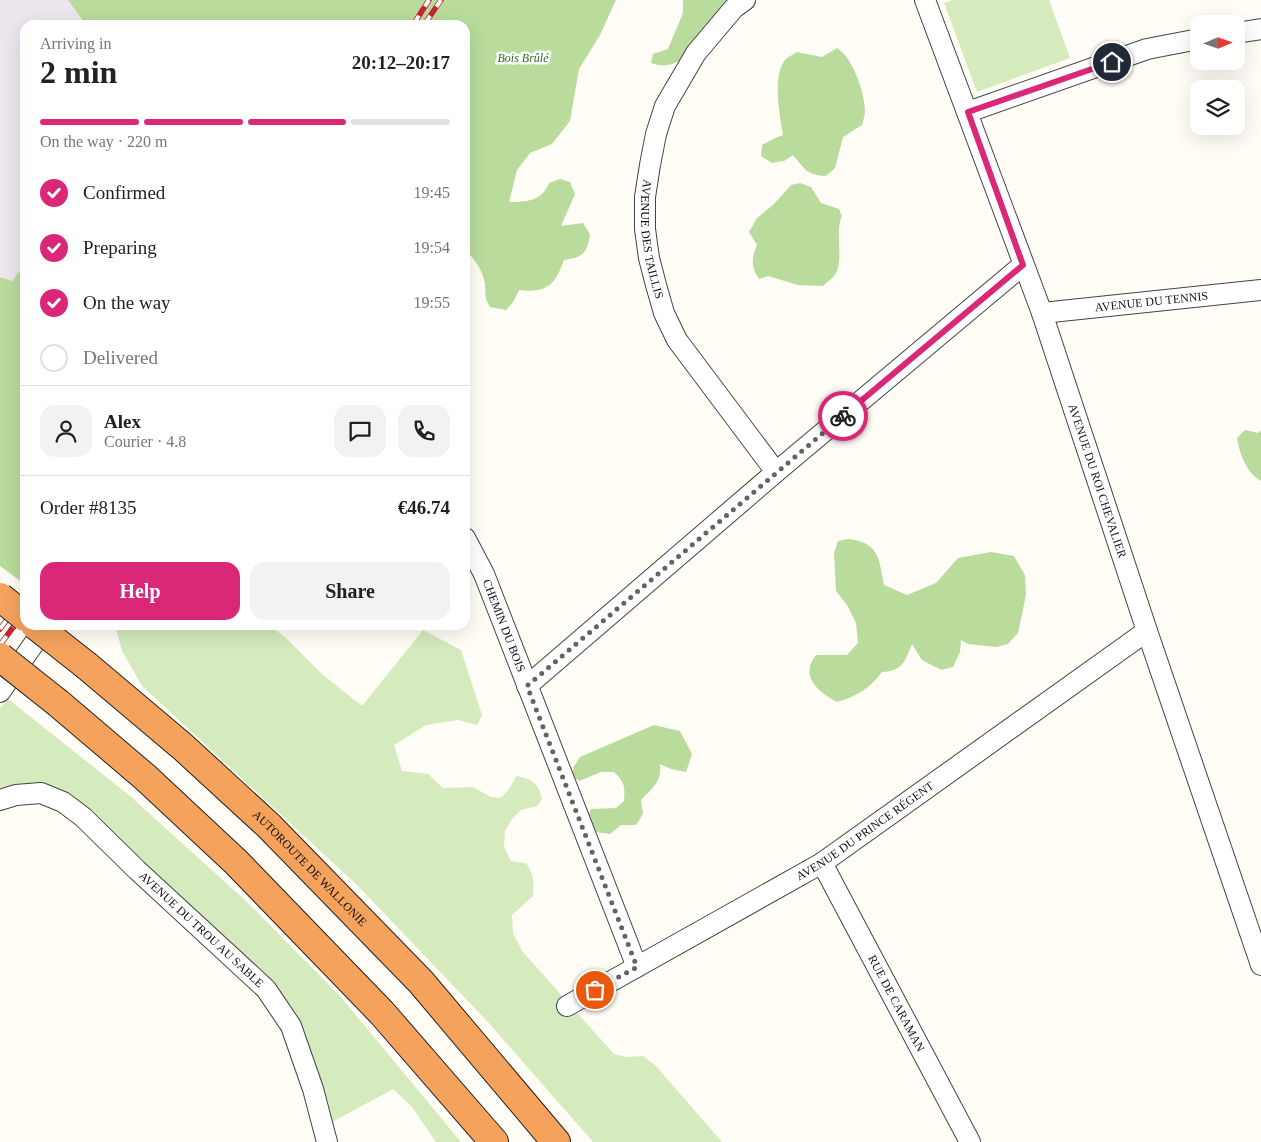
<!DOCTYPE html>
<html lang="en">
<head>
<meta charset="utf-8">
<style>
	body { margin:0; font-family:"Times New Roman",serif; background:#f2f2f2; color:#222; height:100vh; display:flex; flex-direction:column; font-size:19px; white-space:nowrap }
	* { box-sizing:border-box; margin:0 }
	p { font-size:16px; color:#767676 }
	.icon { flex:none; width:28px; height:28px; fill:none; stroke:currentColor; stroke-width:2; stroke-linecap:round; stroke-linejoin:round }
	.map { position:relative; flex:1; overflow:hidden }
	.sheet { position:absolute; left:20px; top:20px; width:450px; height:610px; display:flex; flex-direction:column; background:#fff; border-radius:15px; box-shadow:0 5px 20px #0002 }
	.sheet>* { flex:none }
	.needle { width:32px; rotate:88deg }
	.buttons { position:absolute; left:1190px; top:15px; display:grid; gap:10px }
	.buttons a { display:grid; place-items:center; width:55px; height:55px; border-radius:10px; background:#fff; box-shadow:0 5px 20px #0002; font-size:25px }
	.pin { position:absolute; display:grid; place-items:center; width:42px; height:42px; color:#fff; margin:-21px; border:2px solid #fff; border-radius:50%; box-shadow:0 1px 5px #0007 }
	.courier { position:absolute; display:grid; place-items:center; width:50px; height:50px; margin:-25px; border:4px solid #db2777; border-radius:50%; background:#fff; color:#222; box-shadow:0 1px 6px #0007 }
	.overview em { font-style:normal; font-weight:700 }
	.overview div { display:flex; flex-direction:column-reverse }
	.overview { display:flex; align-items:center; justify-content:space-between; height:85px; padding:0 20px }
	h1 { font-size:32px; font-weight:700; line-height:38px }
	.bar { display:grid; grid-template-columns:repeat(4,1fr); gap:8px 5px; align-content:center; height:60px; padding:0 20px }
	.bar i { height:6px; border-radius:4px; background:#e0e0e0 }
	.bar .active { background:#db2777 }
	.bar p { grid-column:span 4 }
	.line { display:flex; align-items:center; gap:12px; padding:0 20px; border-top:1px solid #e0e0e0 }
	.line div { flex:1 }
	.round { display:grid; place-items:center; flex:none; width:52px; height:52px; border-radius:15px; background:#f2f2f2 }
	ol { padding:0 20px; list-style:none }
	li { display:flex; align-items:center; gap:15px; height:55px }
	li p { margin-inline-start:auto }
	li .icon { padding:5px; border-radius:50%; background:#db2777; color:#fff; stroke-width:4 }
	li:last-child { color:#767676 }
	li i { width:28px; height:28px; border:2px solid #e0e0e0; border-radius:50% }
	.action { display:flex; gap:10px; margin-top:auto; padding:10px 20px }
	.action a { flex:1; height:58px; border-radius:15px; background:#db2777; color:#fff; font-size:20px; font-weight:700; line-height:58px; text-align:center }
	.action a+a { background:#f2f2f2; color:#222 }
	.map>svg:first-child { display:block }
	.industrial { fill:#eee6ef }
	.green { fill:#d5ebbd }
	.forest { fill:#b9dc9c }
	.lines { fill:none; stroke-linecap:round; stroke-linejoin:round }
	.minor-casing { stroke:#444; stroke-width:22 }
	.highway-casing { stroke:#222; stroke-width:30 }
	.minor { stroke:#fff; stroke-width:20 }
	.highway { stroke:#f5a25d; stroke-width:28 }
	.rail-casing { stroke:#c4262e; stroke-width:5.5 }
	.rail { stroke:#fff; stroke-width:4; stroke-dasharray:11; stroke-linecap:butt }
	.highway-bridge-casing { stroke:#222; stroke-width:30; stroke-linecap:butt }
	.highway-bridge { stroke:#f5a25d; stroke-width:28 }
	.done { stroke:#646461; stroke-width:5; stroke-dasharray:0 9 }
	.route { stroke:#db2777; stroke-width:6 }
	.labels { text-anchor:middle; stroke-width:5; stroke-linejoin:round; paint-order:stroke }
	.park-label { font-size:12px; font-style:italic; fill:#2f6b1f; stroke:#fff }
	.street-label { font-size:12px; fill:#111; stroke:#fff }
</style>
</head>
<body>
<div class="map">
<svg width="1261" height="1142" viewBox="0 0 1261 1142">
	<rect width="100%" height="100%" fill="#fffdf5"/>
	<path class="industrial" d="M0,0h68l18,25h-61v239l-13,17 -12,-4z"/>
	<path class="green" d="M953,0h96l21,58 -93,34 -33,-89z
		M115,625h154l17,13 36,36 40,32 61,-76 38,20 21,65 -5,10 -19,-5 -32,5 -32,20 8,26 26,3 15,14 30,-1 18,10 10,1 9,-10 6,-12c15,2 23,8 26,23l-5,7 -16,4 -9,9 -7,12 -1,16 7,14 15,2c8,11 8,20 7,33l-21,19 1,18 9,18 92,103 12,3 17,-1 12,9 67,77h-129l-106,-121 -129,-135 -216,-200 -20,-35z
		M8,699l122,97 116,105 94,95 121,146h-25l-24,-35 -19,-18 -70,38 -32,-100 -228,-225 -63,-2v-92z"/>
	<path class="forest" d="M68,0h548l-16,35 -21,34 -9,52 -18,23 -22,9 -13,17 -8,32c18,0 33,-1 40,-19l11,-4 10,3 5,12 -14,32 22,-3 7,11c-3,20 -7,23 -26,26 -9,26 -18,33 -45,30l-5,11 -8,9 -16,-3c-6,-11 -4,-10 -5,-23 -2,-13 -10,-25 -20,-34v-225h-379z
		M683,0h47l-49,60c-10,6 -19,7 -30,3l2,-9 15,-5 15,-36z
		M837,48c16,10 27,43 28,62 0,5 -2,11 -3,15l-19,12 -8,31 -9,8c-20,-1 -21,-7 -33,-21l-9,6 -12,2 -11,-7 1,-11 13,-7 8,-3c-3,-18 -12,-63 4,-77 3,-2 7,-4 10,-6l25,5z
		M800,183l11,4 10,16 18,6 3,7c-7,13 1,39 -5,55 -2,6 -10,11 -14,15l-25,-1 -30,-9 -9,3c-8,-12 -8,-20 -2,-34l-8,-13 8,-14 17,-14 17,-19z
		M25,264v317l-2,2 -23,-17v-289l12,4z
		M1245,430l13,3 3,-3v51c-15,-9 -21,-26 -24,-43z
		M848,539c31,3 31,20 36,46l23,10 29,-12 22,-25 33,-6 23,4 11,19 1,20 -8,38 -10,11 -12,3 -28,-3 -7,-4 -1,12 -7,15 -12,3 -19,-10 -10,-16c-7,17 -9,27 -30,28 -13,17 -25,24 -45,30 -19,-10 -38,-26 -21,-47h31l11,-12 -2,-20 -9,-18 -11,-14 -2,-38 4,-12z
		M654,725l26,6 12,23 -6,18 -15,-3 -11,-5c2,18 -7,23 -19,36l2,14 -7,11h-15l-11,9 -14,-2 -5,-8 -3,-9 3,-6 25,-1 8,-7c1,-15 1,-18 -10,-29h-13l-22,9 -6,-5v-8l7,-11z"/>
	<g class="lines">
		<g class="minor-casing">
			<g id="minor">
				<path id="s1" d="M745,0l-11,8 -38,45 -31,53 -9,28 -6,31 -5,32v32l4,29 7,27 8,28 13,27 99,132"/>
				<path id="s2" d="M925,0l117,313 105,318 114,334"/>
				<path d="M1236,33l25,-4"/>
				<path d="M968,112l179,-63 52,-10"/>
				<path id="s3" d="M1042,313l219,-23"/>
				<path id="s4" d="M465,538l19,36 153,393"/>
				<path d="M527,686l249,-214 247,-207"/>
				<path d="M0,692l47,-67"/>
				<path id="s5" d="M0,800l16,-5 25,-2 22,9 20,15 54,53 129,119 25,37 22,63 14,53"/>
				<path id="s6" d="M822,863l148,279"/>
				<path id="s7" d="M567,1006l255,-143 325,-232"/>
			</g>
		</g>
		<g class="highway-casing">
			<g id="highway">
				<path id="s8" d="M87,666l96,81 86,79 152,156 135,160"/>
				<path d="M58,703l87,74 91,85 146,151 112,129"/>
			</g>
		</g>
		<use href="#minor" class="minor"/>
		<use href="#highway" class="highway"/>
		<g class="rail-casing">
			<path id="rail" d="M413,25l16,-25
				M424,25l17,-25
				M0,629l25,-34
				M0,645l25,-34"/>
		</g>
		<use href="#rail" class="rail"/>
		<g class="highway-bridge-casing">
			<path id="highway-bridge" d="M0,597l25,20
				M35,625l52,41
				M0,657l58,46"/>
		</g>
		<use href="#highway-bridge" class="highway-bridge"/>
	</g>
	<g class="lines">
		<path class="done" d="M595,990l42,-23 -110,-281 316,-270"/>
		<path class="route" d="M843,416l180,-151 -55,-153 144,-50"/>
	</g>
	<g class="labels">
		<g class="park-label">
			<text x="523" y="62">Bois Brûlé</text>
		</g>
		<g class="street-label">
			<text dy="4" stroke="none"><textPath href="#s1" startOffset="270">AVENUE DES TAILLIS</textPath></text>
			<text dy="4" stroke="none"><textPath href="#s3" startOffset="110">AVENUE DU TENNIS</textPath></text>
			<text dy="4" stroke="none"><textPath href="#s2" startOffset="511">AVENUE DU ROI CHEVALIER</textPath></text>
			<text dy="4" stroke="none"><textPath href="#s4" startOffset="96">CHEMIN DU BOIS</textPath></text>
			<text dy="4" stroke="none"><textPath href="#s7" startOffset="346">AVENUE DU PRINCE RÉGENT</textPath></text>
			<text dy="4" stroke="none"><textPath href="#s8" startOffset="301">AUTOROUTE DE WALLONIE</textPath></text>
			<text dy="4" stroke="none"><textPath href="#s5" startOffset="254">AVENUE DU TROU AU SABLE</textPath></text>
			<text dy="4" stroke="none"><textPath href="#s6" startOffset="159">RUE DE CARAMAN</textPath></text>
		</g>
	</g>
</svg>
<div class="buttons">
<a><svg class="needle" viewBox="-14 -14 28 28"><path d="M0-13l5 13h-10z" fill="#e53935"/><path d="M0 13l5-13h-10z" fill="#767676"/></svg></a>
<a><svg class="icon" aria-label="layers" viewBox="0 0 24 24"><path d="M12 4l9 5-9 5-9-5zM3 14l9 5 9-5"/></svg></a>
</div>
<div class="pin" style="left:595px;top:990px;background:#ea580c"><svg class="icon" aria-label="bag" viewBox="0 0 24 24"><path d="M5 8h14l-1 12H6zM9 8a3 3 0 0 1 6 0"/></svg></div>
<div class="pin" style="left:1112px;top:62px;background:#1f2937"><svg class="icon" aria-label="home" viewBox="0 0 24 24"><path d="M3 11l9-7 9 7M6 9v11h12V9"/></svg></div>
<div class="courier" style="left:843px;top:416px"><svg class="icon" aria-label="bike" viewBox="0 0 24 24"><circle cx="6" cy="16" r="4"/><circle cx="18" cy="16" r="4"/><path d="M6 16l4-8h5l3 8M10 8l3 8H6M13 5h3"/></svg></div>
<section class="sheet">
<div class="overview"><div><h1>2 min</h1><p>Arriving in</p></div><em>20:12–20:17</em></div>
<div class="bar"><i class="active"></i><i class="active"></i><i class="active"></i><i></i><p>On the way · 220 m</p></div>
<ol>
<li><svg class="icon" aria-label="check" viewBox="0 0 24 24"><path d="M5 12l5 5 9-10"/></svg>Confirmed<p>19:45</p></li>
<li><svg class="icon" aria-label="check" viewBox="0 0 24 24"><path d="M5 12l5 5 9-10"/></svg>Preparing<p>19:54</p></li>
<li><svg class="icon" aria-label="check" viewBox="0 0 24 24"><path d="M5 12l5 5 9-10"/></svg>On the way<p>19:55</p></li>
<li><i></i>Delivered</li>
</ol>
<div class="line" style="height:90px"><a class="round"><svg class="icon" aria-label="person" viewBox="0 0 24 24"><circle cx="12" cy="8" r="4"/><path d="M4 21q1-7 8-7t8 7"/></svg></a><div><b>Alex</b><p>Courier · 4.8</p></div><a class="round"><svg class="icon" aria-label="chat" viewBox="0 0 24 24"><path d="M4 5h16v11H9l-5 4z"/></svg></a><a class="round"><svg class="icon" aria-label="phone" viewBox="0 0 24 24"><path d="M5 4h4l2 5-3 2q2 4 5 5l2-3 5 2v4C11 20 4 13 5 4z"/></svg></a></div>
<div class="line" style="height:65px"><div>Order #8135</div><b>€46.74</b></div>
<div class="action"><a>Help</a><a>Share</a></div>
</section>
</div>
</body>
</html>
